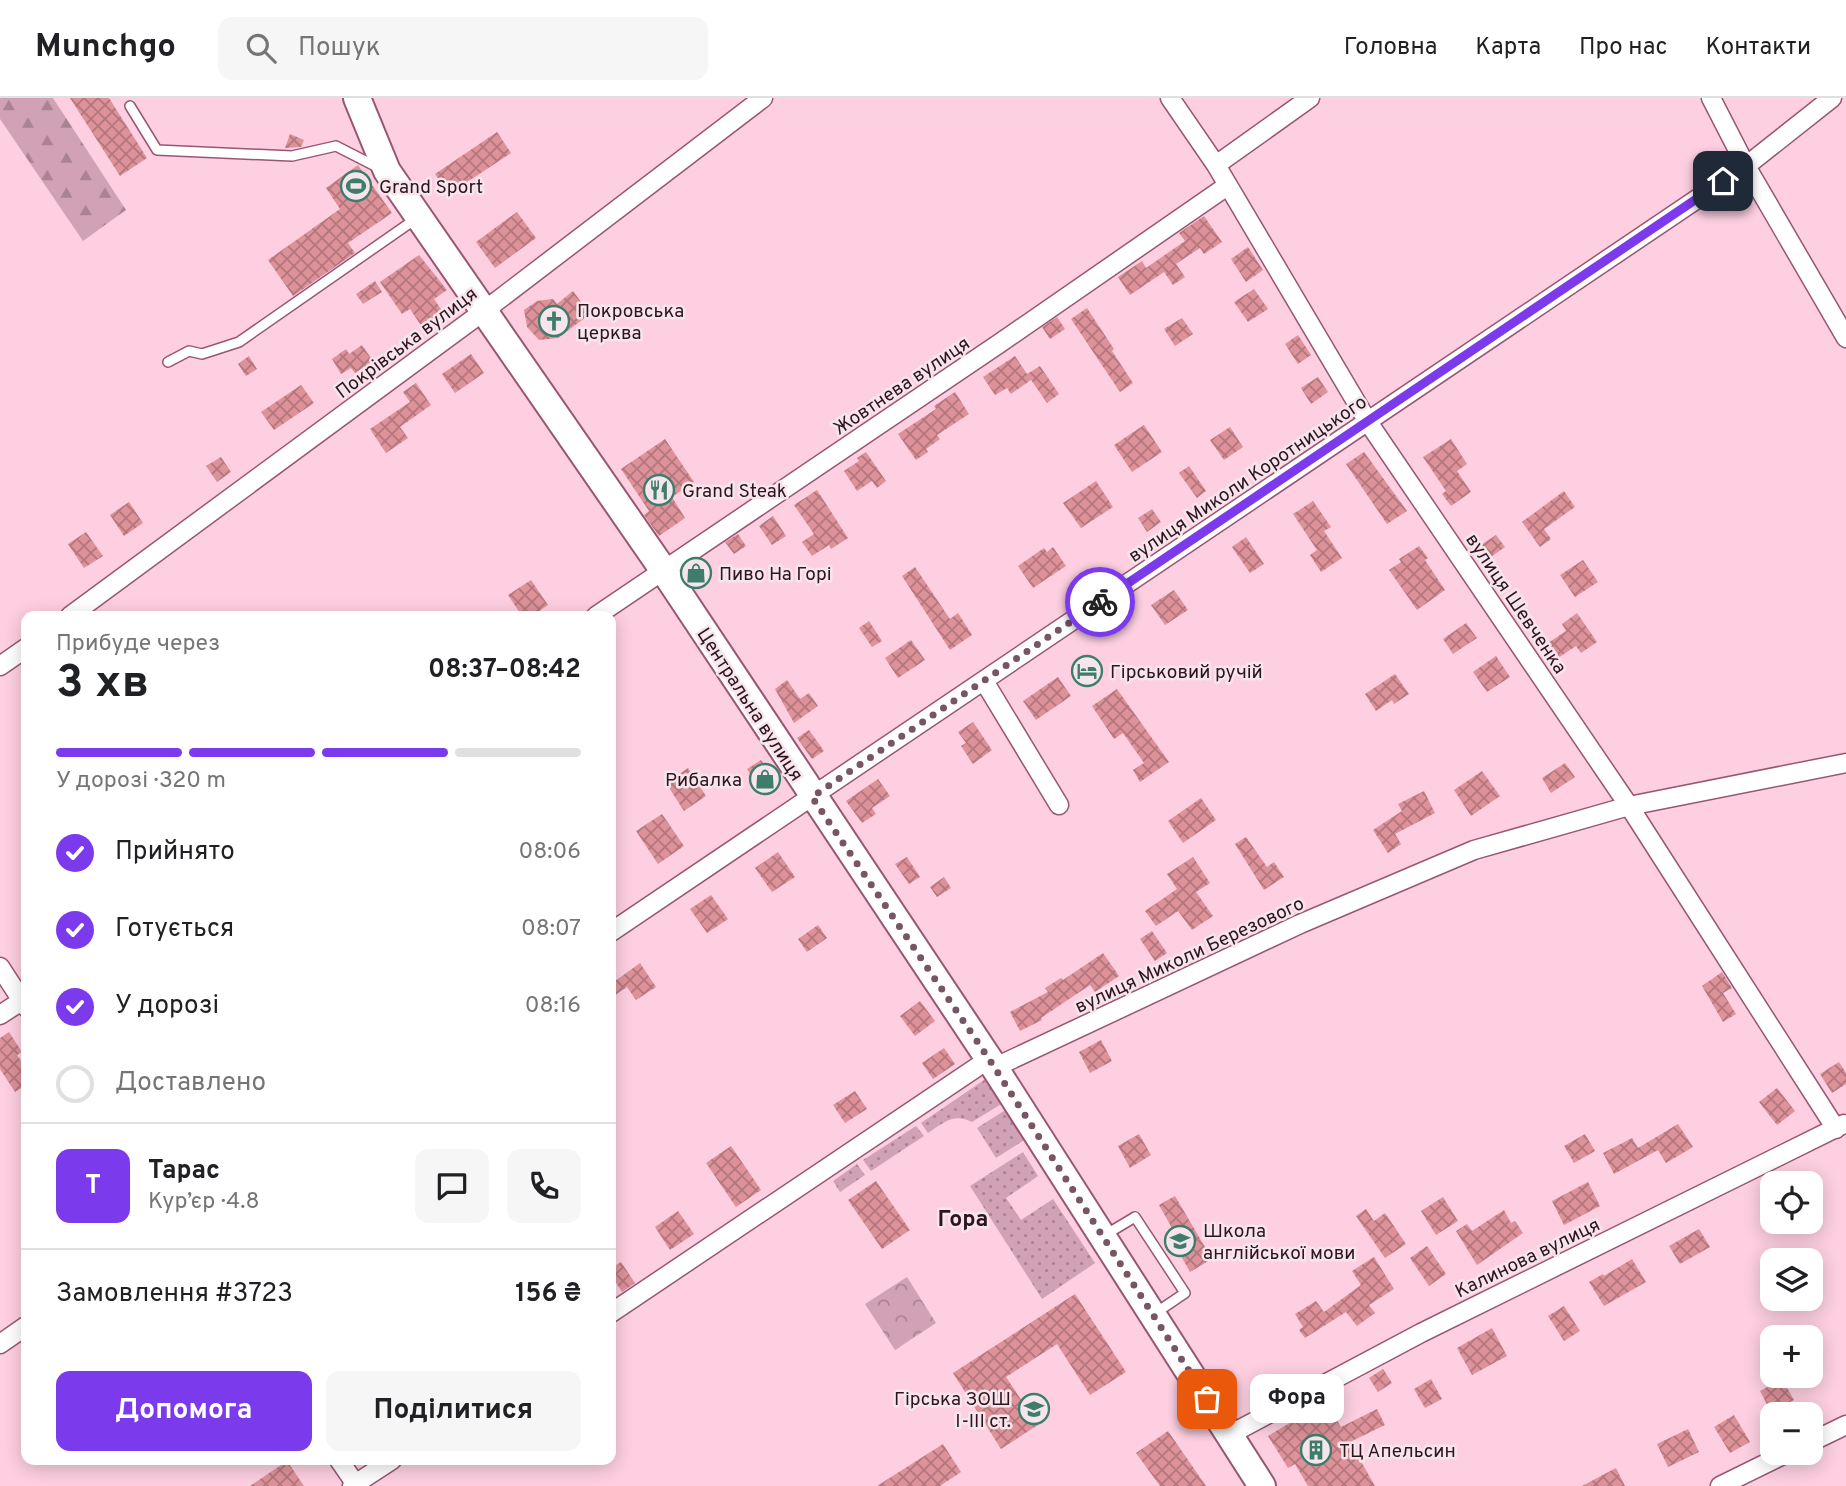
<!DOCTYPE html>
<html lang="uk">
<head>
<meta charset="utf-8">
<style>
	body { margin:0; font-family:Overpass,sans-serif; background:#f6f6f6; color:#202124; height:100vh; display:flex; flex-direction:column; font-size:26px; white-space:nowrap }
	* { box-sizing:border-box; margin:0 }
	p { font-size:23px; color:#757577 }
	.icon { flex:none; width:38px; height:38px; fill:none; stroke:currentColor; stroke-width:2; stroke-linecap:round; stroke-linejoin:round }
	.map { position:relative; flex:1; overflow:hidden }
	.drawer { position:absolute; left:21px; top:513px; width:595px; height:854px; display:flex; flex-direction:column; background:#fff; border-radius:14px; box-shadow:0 4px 18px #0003 }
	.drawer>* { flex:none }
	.tools { position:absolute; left:1760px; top:1073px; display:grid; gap:14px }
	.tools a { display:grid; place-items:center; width:63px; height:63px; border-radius:14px; background:#fff; box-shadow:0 4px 18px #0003; font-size:35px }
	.pin { position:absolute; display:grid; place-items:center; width:60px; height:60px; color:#fff; margin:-30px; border-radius:14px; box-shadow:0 4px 10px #0006 }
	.courier { position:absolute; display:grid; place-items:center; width:70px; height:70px; margin:-35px; border:5px solid #7c3aed; border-radius:50%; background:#fff; color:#222; box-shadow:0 2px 9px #0007 }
	.bubble { position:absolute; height:49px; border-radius:14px; background:#fff; box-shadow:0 4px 18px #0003; font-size:23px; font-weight:700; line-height:49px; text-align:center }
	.summary em { font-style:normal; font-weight:700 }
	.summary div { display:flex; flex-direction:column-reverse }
	.summary { display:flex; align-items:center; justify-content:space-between; height:119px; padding:0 35px }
	h1 { font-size:46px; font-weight:700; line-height:52px }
	.bar { display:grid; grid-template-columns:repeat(4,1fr); gap:10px 7px; align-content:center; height:84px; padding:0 35px }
	.bar i { height:9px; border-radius:5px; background:#e0e0e0 }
	.bar .selected { background:#7c3aed }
	.bar p { grid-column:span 4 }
	.line { display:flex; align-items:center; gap:18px; padding:0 35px; border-top:2px solid #e0e0e0 }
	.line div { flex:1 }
	.round { display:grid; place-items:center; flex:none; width:74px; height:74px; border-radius:14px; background:#f6f6f6 }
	ol { padding:0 35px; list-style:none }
	li { display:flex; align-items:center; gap:21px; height:77px }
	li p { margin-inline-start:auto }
	li .icon { padding:7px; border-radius:50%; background:#7c3aed; color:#fff; stroke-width:4 }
	li:last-child { color:#757577 }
	li i { width:38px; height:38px; border:4px solid #e0e0e0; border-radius:50% }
	.primary-button { display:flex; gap:14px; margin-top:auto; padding:14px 35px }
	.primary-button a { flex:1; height:80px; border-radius:14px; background:#7c3aed; color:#fff; font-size:28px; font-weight:700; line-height:80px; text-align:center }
	.primary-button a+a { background:#f6f6f6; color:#202124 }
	header { display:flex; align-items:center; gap:42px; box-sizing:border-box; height:98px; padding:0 35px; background:#fff; border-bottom:2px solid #e0e0e0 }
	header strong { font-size:33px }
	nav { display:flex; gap:38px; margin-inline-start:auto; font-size:24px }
	.search { width:490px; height:63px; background:#f6f6f6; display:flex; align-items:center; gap:18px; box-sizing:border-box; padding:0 24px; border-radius:14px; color:#757577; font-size:26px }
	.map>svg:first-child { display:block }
	.grass { fill:url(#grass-dots) }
	.forest { fill:url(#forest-firs) }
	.park { fill:url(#park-crowns) }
	.building { fill:url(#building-cross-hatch) }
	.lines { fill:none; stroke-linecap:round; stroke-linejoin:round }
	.lane-casing { stroke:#985673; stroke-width:12 }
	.street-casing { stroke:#985673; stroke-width:21 }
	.secondary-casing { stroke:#985673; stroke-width:30 }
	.lane { stroke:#fff; stroke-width:9 }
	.street { stroke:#fff; stroke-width:18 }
	.secondary { stroke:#fff; stroke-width:26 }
	.done { stroke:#775564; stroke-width:7; stroke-dasharray:0 12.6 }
	.route { stroke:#7c3aed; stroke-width:9 }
	.labels { text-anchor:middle; stroke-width:5; stroke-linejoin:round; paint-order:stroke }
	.poi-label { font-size:19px; fill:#2f1420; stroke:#f6e6ec; text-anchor:start }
	.street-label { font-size:19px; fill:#2f1420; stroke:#f6e6ec }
	.quarter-label { font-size:23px; font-weight:bold; fill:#2f1420; stroke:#f6e6ec }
</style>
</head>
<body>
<header>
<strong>Munchgo</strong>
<div class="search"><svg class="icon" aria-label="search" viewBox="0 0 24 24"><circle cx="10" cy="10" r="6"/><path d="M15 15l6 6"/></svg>Пошук</div>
<nav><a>Головна</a><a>Карта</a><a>Про нас</a><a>Контакти</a></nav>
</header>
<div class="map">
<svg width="1846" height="1388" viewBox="0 0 1846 1388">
	<defs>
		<pattern id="grass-dots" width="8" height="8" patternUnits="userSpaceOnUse" patternTransform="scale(1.75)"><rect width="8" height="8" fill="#d1a2b5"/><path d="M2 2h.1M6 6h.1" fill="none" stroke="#aa8393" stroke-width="1.8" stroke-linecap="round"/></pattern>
		<pattern id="forest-firs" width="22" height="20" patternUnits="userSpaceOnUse" patternTransform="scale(1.75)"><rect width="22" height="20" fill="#d1a2b5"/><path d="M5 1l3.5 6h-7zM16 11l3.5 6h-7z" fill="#aa8393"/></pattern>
		<pattern id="park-crowns" width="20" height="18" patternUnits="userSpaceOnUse" patternTransform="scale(1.75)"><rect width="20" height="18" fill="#d1a2b5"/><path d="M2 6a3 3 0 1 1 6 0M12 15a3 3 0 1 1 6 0" fill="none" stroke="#aa8393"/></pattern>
		<pattern id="building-cross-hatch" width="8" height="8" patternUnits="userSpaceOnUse" patternTransform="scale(1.75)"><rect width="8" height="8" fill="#dd929a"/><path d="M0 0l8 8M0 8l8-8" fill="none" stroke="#b4767d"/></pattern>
	</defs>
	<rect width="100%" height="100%" fill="#fdcfe1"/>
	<path class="grass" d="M987,980l16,25 -31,19c-19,-9 -27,0 -44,11l-7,-10z
		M1007,1011l19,30 -30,19 -19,-30z
		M916,1028l8,10 -53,35 -8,-11z
		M1023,1054l15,24 -32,22 15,22 32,-21 42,64 -53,36 -72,-113z
		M857,1066l8,11 -25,17 -7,-11z"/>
	<path class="forest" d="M0,0h53l73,112 -43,31 -83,-122z"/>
	<path class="park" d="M907,1179l29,46 -41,27 -30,-46z"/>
	<path class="building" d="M70,0h39l38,60 -27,18z
		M497,34l14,21 -62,41 -14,-20z
		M290,36l14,6 -3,7 -16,1z
		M358,67l34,48 -44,30 7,10 -62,43 -25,-36 72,-51 -14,-21z
		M517,114l19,26 -41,30 -19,-26z
		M1204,118l18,26 -18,12 -4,-6 -24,16 9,13 -12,8 -9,-13 -34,23 -12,-18 24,-16 4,7 39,-27 -6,-8z
		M1248,149l15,23 -17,12 -15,-23z
		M419,157l28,35 -13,9 9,13 -21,15 -12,-18 -8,5 -22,-32z
		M375,183l7,11 -19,12 -7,-10z
		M1254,191l14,20 -20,13 -14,-20z
		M573,193l17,23 -32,24 -19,2 -12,-13 -3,-17 13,-9 16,-2 4,5z
		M1087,210l27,41 -2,2 21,32 -13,9 -49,-73z
		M1057,219l8,12 -15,10 -8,-12z
		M1182,220l11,16 -18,12 -11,-17z
		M1298,237l13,20 -13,9 -13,-20z
		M362,247l11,16 -18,12 -4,-5 -10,6 -9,-15 14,-10 3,5z
		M471,256l13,19 -29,20 -13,-19z
		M249,258l8,13 -11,7 -8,-12z
		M1015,258l16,24 -20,14 -4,-6 -12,7 -12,-18z
		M1040,268l19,28 -12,9 -20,-29z
		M1318,279l10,15 -17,12 -10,-16z
		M416,285l15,22 -31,22 8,11 -22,15 -16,-24 40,-27 -7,-10z
		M301,287l13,18 -40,27 -13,-18z
		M955,294l14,22 -32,21 3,4 -14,10 2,3 -12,8 -18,-26 38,-25 -2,-3z
		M1144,327l18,27 -30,20 -18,-27z
		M1230,329l13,20 -19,13 -14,-20z
		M665,341l29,43 -22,15 13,21 -26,18 -15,-21 5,-4 -28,-42z
		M1451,341l16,25 -10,7 14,21 -20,14 -9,-12 4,-3 -23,-34z
		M866,354l20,29 -9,7 -5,-7 -15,10 -13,-20 15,-10 -2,-3z
		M1364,354l43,59 -20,13 -41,-60z
		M221,359l10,15 -14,10 -11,-16z
		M1189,368l17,25 -9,7 -18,-25z
		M1096,383l17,26 -32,21 -18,-25z
		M817,392l31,48 -17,11 -2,-4 -17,11 -10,-14 12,-8 -20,-29z
		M1564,393l11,16 -31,22 7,10 -11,8 -18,-25z
		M1313,403l18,26 -7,4 18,27 -21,14 -11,-17 7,-5 -24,-36z
		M129,404l14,21 -19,13 -14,-21z
		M1152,411l9,13 -14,10 -9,-14z
		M773,418l13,20 -14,9 -13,-19z
		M86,434l17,24 -19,12 -16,-24z
		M738,436l8,12 -12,8 -9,-12z
		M1496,437l9,12 -23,16 -9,-13z
		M1246,439l18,27 -14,9 -18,-26z
		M1419,448l9,12 -3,2 20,30 -28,20 -28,-40 12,-8 -2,-3z
		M1053,449l13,19 -33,22 -15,-22 26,-18 3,4z
		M1583,462l15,22 -23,15 -15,-22z
		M915,469l35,52 8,-6 14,22 -22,15 -48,-74z
		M531,482l17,25 -16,11h-10l-14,-21z
		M1174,492l14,20 -23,15 -14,-20z
		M1577,515l20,29 -16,11 -5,-7 -24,16 -10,-15 24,-16 -4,-7z
		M869,523l13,20 -10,6 -13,-19z
		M1466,525l11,15 -24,16 -10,-15z
		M911,542l14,20 -27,18 -13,-20z
		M1496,558l14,21 -23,15 -14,-20z
		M1395,576l14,20 -15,10 -2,-4 -16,11 -11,-17z
		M1058,579l13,19 -35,24 -13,-19z
		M787,582l13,19 9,-6 9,13 -24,17 -19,-34z
		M1117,591l52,73 -29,20 -7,-12 11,-7 -21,-30 -9,6 -22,-33z
		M973,624l19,28 -19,14 -12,-18 5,-3 -8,-11z
		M809,632l15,21 -12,8 -15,-21z
		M761,662l15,21 -14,10 -15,-22z
		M1565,665l10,14 -24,16 -9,-15z
		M688,670l18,28 -22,15 -18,-28z
		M1482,673l18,25 -29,20 -17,-26z
		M878,681l12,17 -18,12 4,6 -14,9 -16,-22z
		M1424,693l11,22 -40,21 6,10 -13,9 -15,-23 29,-19 -4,-7z
		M1201,700l15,22 -33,23 -15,-22z
		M662,716l22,32 -26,18 -22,-33z
		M1246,739l21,30 7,-5 10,15 -20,13 -29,-46z
		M778,754l17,25 -23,15 -17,-24z
		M907,759l13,20 -11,7 -14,-20z
		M1193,759l17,26 -14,9 17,24 -21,14 -14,-19 -22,15 -11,-15 32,-22 -10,-15z
		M944,779l7,11 -14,9 -7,-10z
		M711,797l17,24 -21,14 -17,-24z
		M818,827l9,13 -20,14 -9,-13z
		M1152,833l15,22 -12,8 -15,-22z
		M1103,855l16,23 -24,16 -5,-7 -49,33 1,2 -22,11 -10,-19 38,-20 -3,-4 16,-10 2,2z
		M640,865l16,24 -20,13 -9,-13 -16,11v-14z
		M1722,874l10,16 -9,5 13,21 -13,8 -21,-36z
		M920,903l15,20 -20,15 -15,-20z
		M9,934l13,20 -5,3 9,13v17l-11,7 -15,-23v-31z
		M1101,942l11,21 -22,12 -11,-21z
		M944,950l11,16 -22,15 -11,-16z
		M1839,964l7,11v11l-14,9 -12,-19z
		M1777,990l18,23 -18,14 -18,-23z
		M855,993l12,18 -22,14 -12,-18z
		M1678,1026l15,23 -27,16 -8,-13 -44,24 -11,-21 29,-15 6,10z
		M1139,1036l12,21 -21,13 -12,-22z
		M1585,1036l10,17 -21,12 -10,-17z
		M731,1048l30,44 -25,17 -30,-44z
		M876,1083l34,49 -28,19 -34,-49z
		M1588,1084l12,24 -36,19 -12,-24z
		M1175,1098l37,63 -22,13 -13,-23 5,-3 -23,-41z
		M1443,1099l15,24 -22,14 -15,-24z
		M1366,1111l8,12 11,-8 21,31 -21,14 -29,-42z
		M1504,1112l7,13 4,-2 8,12 -46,32 -21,-34 11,-7 5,7z
		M678,1113l16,23 -24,16 -15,-23z
		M1699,1131l11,18 -30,17 -11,-18z
		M1427,1148l19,28 -17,12 -19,-28z
		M1374,1159l20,32 -25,16 6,8 -18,13 -11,-14 -41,26 -6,-8 4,-3 -8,-13 21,-13 8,11 37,-27 -9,-14z
		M1632,1161l14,23 -42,24 -15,-24 14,-8 1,2z
		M621,1164l14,21 -13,9 -11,-17v-7z
		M1075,1196l51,78 -36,23 -33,-51 -51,33 32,48 -37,24 -48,-76z
		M1564,1208l16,25 -16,10 -16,-25z
		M1492,1230l15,28 -35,19 -15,-27z
		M1383,1271l9,14 -14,9 -9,-14z
		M1431,1281l11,20 -17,9 -11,-19z
		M1782,1281l12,21 -23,12 -11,-21z
		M1326,1303l15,26 36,-18 8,16 -35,17 25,44h-67l-13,-22 -7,4 -20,-32z
		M1734,1317l16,27 -20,11 -16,-26z
		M1688,1331l11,23 -31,15 -11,-23z
		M1168,1333l38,55h-46l-24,-33z
		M943,1346l18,28 -21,14h-63z
		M287,1363l17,25h-54z
		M1616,1370l9,18h-43z"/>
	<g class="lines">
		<g class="lane-casing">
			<path id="lane" d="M130,8l27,44 135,6 44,-10 43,22
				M168,264l21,-11 13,3 37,-12 178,-124
				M1105,1137l30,-18 50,76 -31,21"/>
		</g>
		<g class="street-casing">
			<path id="street" d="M1170,0l46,67 152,257 261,384 207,323
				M1711,0l35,68 100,172
				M1216,67l94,-67
				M70,518l414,-305 279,-213
				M596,518l404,-273 227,-157
				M0,568l26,-18
				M984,583l75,124
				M611,834l1135,-766 86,-68
				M0,869l26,40
				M0,917l26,-17
				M611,1215l378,-254 13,5 298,-140 174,-74 155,-44 217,-43
				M0,1246l26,-18
				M1229,1337l192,-102 423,-209
				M1811,1344l35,-17
				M339,1362l18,26
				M352,1388l40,-26
				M1720,1388l69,-34"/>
		</g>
		<g class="secondary-casing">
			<path id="secondary" d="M357,0l30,73 277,400 325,488 273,427"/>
		</g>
		<use href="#lane" class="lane"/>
		<use href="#street" class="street"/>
		<use href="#secondary" class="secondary"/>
	</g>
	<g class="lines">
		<path class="done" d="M1100,504l-288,195 177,262 218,340"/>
		<path class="route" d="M1100,504l623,-421"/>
	</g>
	<defs>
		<g id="stadium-ring" transform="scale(1.575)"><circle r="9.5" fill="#f6e6ec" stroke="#3e7d6b" stroke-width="1.5"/><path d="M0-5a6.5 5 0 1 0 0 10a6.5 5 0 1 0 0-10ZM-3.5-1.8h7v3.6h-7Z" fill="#3e7d6b"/></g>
		<g id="church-ring" transform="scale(1.575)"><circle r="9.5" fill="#f6e6ec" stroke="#3e7d6b" stroke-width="1.5"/><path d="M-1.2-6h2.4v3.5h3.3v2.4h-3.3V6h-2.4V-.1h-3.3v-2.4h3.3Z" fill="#3e7d6b"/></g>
		<g id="restaurant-ring" transform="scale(1.575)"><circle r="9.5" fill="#f6e6ec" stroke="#3e7d6b" stroke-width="1.5"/><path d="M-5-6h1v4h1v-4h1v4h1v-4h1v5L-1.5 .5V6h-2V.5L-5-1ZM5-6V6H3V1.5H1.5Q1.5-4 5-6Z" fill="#3e7d6b"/></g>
		<g id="shop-ring" transform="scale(1.575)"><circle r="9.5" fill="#f6e6ec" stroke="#3e7d6b" stroke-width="1.5"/><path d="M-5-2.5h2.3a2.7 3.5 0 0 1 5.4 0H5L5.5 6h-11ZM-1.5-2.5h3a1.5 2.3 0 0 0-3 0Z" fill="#3e7d6b"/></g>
		<g id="hotel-ring" transform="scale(1.575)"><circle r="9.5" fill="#f6e6ec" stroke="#3e7d6b" stroke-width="1.5"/><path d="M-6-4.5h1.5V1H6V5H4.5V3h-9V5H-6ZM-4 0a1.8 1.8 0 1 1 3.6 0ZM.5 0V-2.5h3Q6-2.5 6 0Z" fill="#3e7d6b"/></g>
		<g id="school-ring" transform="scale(1.575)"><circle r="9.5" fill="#f6e6ec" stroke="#3e7d6b" stroke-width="1.5"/><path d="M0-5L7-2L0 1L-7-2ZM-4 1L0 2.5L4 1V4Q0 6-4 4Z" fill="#3e7d6b"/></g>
		<g id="building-ring" transform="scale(1.575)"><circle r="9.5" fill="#f6e6ec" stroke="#3e7d6b" stroke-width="1.5"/><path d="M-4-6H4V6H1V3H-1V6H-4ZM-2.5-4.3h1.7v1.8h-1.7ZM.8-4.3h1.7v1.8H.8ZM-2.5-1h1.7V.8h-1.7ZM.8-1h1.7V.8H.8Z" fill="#3e7d6b"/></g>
	</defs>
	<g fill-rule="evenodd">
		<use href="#stadium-ring" x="356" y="88"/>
		<use href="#church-ring" x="554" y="223"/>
		<use href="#restaurant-ring" x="659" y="392"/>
		<use href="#shop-ring" x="696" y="475"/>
		<use href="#hotel-ring" x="1087" y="573"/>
		<use href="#shop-ring" x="765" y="681"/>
		<use href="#school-ring" x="1180" y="1143"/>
		<use href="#school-ring" x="1034" y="1311"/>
		<use href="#building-ring" x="1316" y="1352"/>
	</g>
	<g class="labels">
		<g class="poi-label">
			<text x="379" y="95">Grand Sport</text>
			<text x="577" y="219">Покровська<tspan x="577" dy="22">церква</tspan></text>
			<text x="682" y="399">Grand Steak</text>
			<text x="719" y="482">Пиво На Горі</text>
			<text x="1110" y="580">Гірськовий ручій</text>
			<text x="742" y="688" text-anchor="end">Рибалка</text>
			<text x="1203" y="1139">Школа<tspan x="1203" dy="22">англійської мови</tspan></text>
			<text x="1011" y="1307" text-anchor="end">Гірська ЗОШ<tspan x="1011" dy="22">І-ІІІ ст.</tspan></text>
			<text x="1339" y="1359">ТЦ Апельсин</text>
		</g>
		<g class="street-label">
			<text transform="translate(406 244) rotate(-37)" y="7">Покрівська вулиця</text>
			<text transform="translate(901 287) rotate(-34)" y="7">Жовтнева вулиця</text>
			<text transform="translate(1247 380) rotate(-34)" y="7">вулиця Миколи Коротницького</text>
			<text transform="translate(1517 505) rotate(56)" y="7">вулиця Шевченка</text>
			<text transform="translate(751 606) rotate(57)" y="7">Центральна вулиця</text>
			<text transform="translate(1189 856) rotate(-25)" y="7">вулиця Миколи Березового</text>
			<text transform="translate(1527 1159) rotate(-26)" y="7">Калинова вулиця</text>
		</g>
		<g class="quarter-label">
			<text x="963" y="1128">Гора</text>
		</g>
	</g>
</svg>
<div class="tools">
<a><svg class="icon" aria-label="locate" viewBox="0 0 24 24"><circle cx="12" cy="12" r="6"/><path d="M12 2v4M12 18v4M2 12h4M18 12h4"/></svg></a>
<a><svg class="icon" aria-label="layers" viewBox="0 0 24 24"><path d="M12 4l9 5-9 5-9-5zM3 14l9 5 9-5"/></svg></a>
<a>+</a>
<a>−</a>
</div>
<div class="pin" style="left:1207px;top:1301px;background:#ea580c"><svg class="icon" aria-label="bag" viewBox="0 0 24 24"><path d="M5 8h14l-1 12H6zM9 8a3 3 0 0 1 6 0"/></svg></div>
<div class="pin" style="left:1723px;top:83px;background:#1f2937"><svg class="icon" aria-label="home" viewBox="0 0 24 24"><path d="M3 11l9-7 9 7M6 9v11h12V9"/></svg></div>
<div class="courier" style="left:1100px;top:504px"><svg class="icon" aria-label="bike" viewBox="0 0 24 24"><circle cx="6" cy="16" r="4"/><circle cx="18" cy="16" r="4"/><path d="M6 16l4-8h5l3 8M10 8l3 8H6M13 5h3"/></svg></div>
<div class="bubble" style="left:1250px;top:1276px;width:94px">Фора</div>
<section class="drawer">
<div class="summary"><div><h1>3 хв</h1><p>Прибуде через</p></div><em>08:37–08:42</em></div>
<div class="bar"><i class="selected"></i><i class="selected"></i><i class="selected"></i><i></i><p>У дорозі · 320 m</p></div>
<ol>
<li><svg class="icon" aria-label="check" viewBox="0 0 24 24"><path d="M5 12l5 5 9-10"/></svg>Прийнято<p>08:06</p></li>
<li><svg class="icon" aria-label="check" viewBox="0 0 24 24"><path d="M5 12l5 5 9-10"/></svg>Готується<p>08:07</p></li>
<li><svg class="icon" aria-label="check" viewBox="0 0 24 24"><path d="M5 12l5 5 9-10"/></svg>У дорозі<p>08:16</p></li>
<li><i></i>Доставлено</li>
</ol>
<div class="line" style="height:126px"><b class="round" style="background:#7c3aed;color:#fff">Т</b><div><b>Тарас</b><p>Кур’єр · 4.8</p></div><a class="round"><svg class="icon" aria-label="chat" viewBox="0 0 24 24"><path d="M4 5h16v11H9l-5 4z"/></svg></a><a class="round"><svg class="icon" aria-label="phone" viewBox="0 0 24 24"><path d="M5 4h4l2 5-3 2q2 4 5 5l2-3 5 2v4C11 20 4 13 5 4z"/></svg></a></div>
<div class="line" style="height:91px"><div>Замовлення #3723</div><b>156 ₴</b></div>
<div class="primary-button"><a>Допомога</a><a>Поділитися</a></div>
</section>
</div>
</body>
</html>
